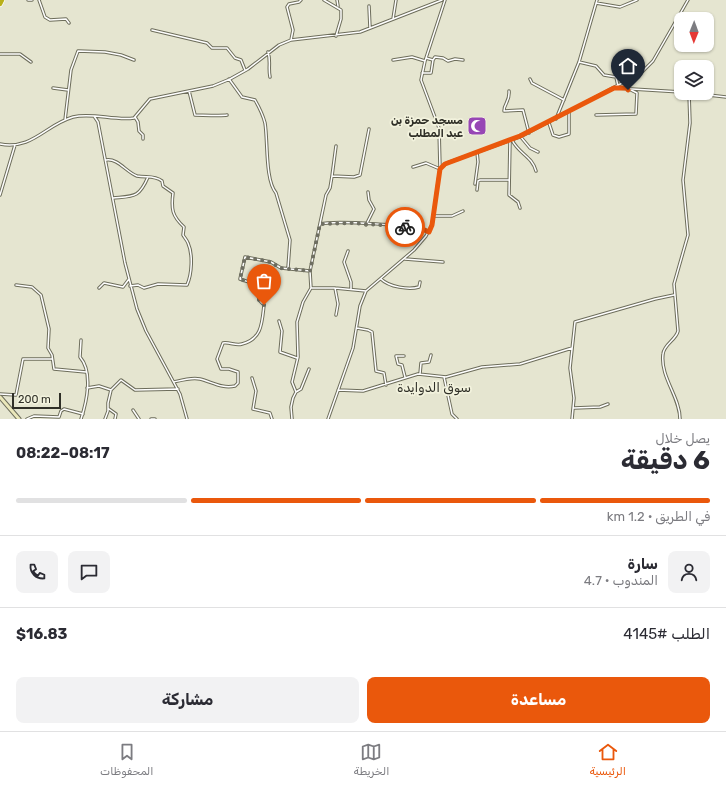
<!DOCTYPE html>
<html lang="ar">
<head>
<meta charset="utf-8">
<style>
	body { margin:0; font-family:Rubik,"Noto Naskh Arabic",sans-serif; background:#f2f2f3; color:#2b2b33; direction:rtl; height:100vh; display:flex; flex-direction:column; font-size:15px; white-space:nowrap }
	* { box-sizing:border-box; margin:0 }
	p { font-size:13px; color:#7c7c81 }
	.icon { flex:none; width:22px; height:22px; fill:none; stroke:currentColor; stroke-width:2; stroke-linecap:round; stroke-linejoin:round }
	.map { position:relative; height:419px; overflow:hidden; direction:ltr }
	.side { display:flex; flex-direction:column; background:#fff; flex:1 }
	.side>* { flex:none }
	.needle { width:26px; rotate:181deg }
	.tools { position:absolute; left:674px; top:12px; display:grid; gap:8px }
	.tools a { display:grid; place-items:center; width:40px; height:40px; border-radius:8px; background:#fff; box-shadow:0 1px 3px #0004; font-size:20px }
	.scale { position:absolute; left:12px; bottom:10px; width:49px; box-sizing:border-box; padding-left:4px; border:2px solid #2f2f27; border-top:0; font-size:11px; line-height:14px; white-space:nowrap; color:#2f2f27; -webkit-text-stroke:3px #f2f2dd; paint-order:stroke }
	.pin { position:absolute; display:grid; place-items:center; width:34px; height:34px; color:#fff; margin:-41px -17px; border-radius:50% 50% 50% 0; rotate:-45deg; box-shadow:0 0 4px #0007 }
	.pin .icon { rotate:45deg }
	.courier { position:absolute; display:grid; place-items:center; width:40px; height:40px; margin:-20px; border:3px solid #ea580c; border-radius:50%; background:#fff; color:#222; box-shadow:0 1px 5px #0007 }
	.headline em { font-style:normal; font-weight:700 }
	.headline div { display:flex; flex-direction:column-reverse }
	.headline { display:flex; align-items:center; justify-content:space-between; height:68px; padding:0 16px }
	h1 { font-size:26px; font-weight:700; line-height:30px }
	.bar { display:grid; grid-template-columns:repeat(4,1fr); gap:6px 4px; align-content:center; height:48px; padding:0 16px }
	.bar i { height:5px; border-radius:3px; background:#e1e1e2 }
	.bar .active { background:#ea580c }
	.bar p { grid-column:span 4 }
	.line { display:flex; align-items:center; gap:10px; padding:0 16px; border-top:1px solid #e1e1e2 }
	.line div { flex:1 }
	.round { display:grid; place-items:center; flex:none; width:42px; height:42px; border-radius:8px; background:#f2f2f3 }
	.cta { display:flex; gap:8px; margin-top:auto; padding:8px 16px }
	.cta a { flex:1; height:46px; border-radius:8px; background:#ea580c; color:#fff; font-size:16px; font-weight:700; line-height:46px; text-align:center }
	.cta a+a { background:#f2f2f3; color:#2b2b33 }
	.tab-bar { display:flex; justify-content:space-around; align-items:center; height:56px; border-top:1px solid #e1e1e2; background:#fff; font-size:11px; color:#7c7c81 }
	.tab-bar a { display:grid; justify-items:center; gap:2px }
	.tab-bar .active { color:#ea580c }
	.map>svg:first-child { display:block }
	.lines { fill:none; stroke-linecap:round; stroke-linejoin:round }
	.street-casing { stroke:#6d6d5b; stroke-width:3.5 }
	.secondary-casing { stroke:#6d6d5b; stroke-width:5 }
	.highway-casing { stroke:#fff; stroke-width:6 }
	.street { stroke:#fff; stroke-width:1.5 }
	.secondary { stroke:#eae7ba; stroke-width:3 }
	.highway { stroke:#b9b01a; stroke-width:4.5 }
	.done { stroke:#6f6f62; stroke-width:4; stroke-dasharray:0 7.2 }
	.route { stroke:#ea580c; stroke-width:5 }
	.labels { text-anchor:middle; stroke-width:3.5; stroke-linejoin:round; paint-order:stroke }
	.poi-label { font-size:11px; font-weight:bold; fill:#2f2f27; stroke:#f2f2dd; text-anchor:end }
	.quarter-label { font-size:13px; fill:#2f2f27; stroke:#f2f2dd }
</style>
</head>
<body>
<div class="map">
<svg width="726" height="419" viewBox="0 0 726 419">
	<rect width="100%" height="100%" fill="#e5e5d0"/>
	<g class="lines">
		<g class="street-casing">
			<path id="street" d="M28,0h4
				M39,0l6,17 5,3 16,-1 3,4
				M324,0l17,10v9l-5,17
				M337,0l1,6
				M596,3l24,4 17,-7
				M369,6l1,22
				M393,19l3,-19
				M152,30l55,13 5,5h15l8,10 6,2 4,10
				M291,40l2,-10 -6,-23 2,-3 10,-2 2,-2
				M268,52c3,9 0,16 2,25
				M0,54h20l11,8
				M426,58l7,2 2,-3 8,1 5,3 7,-2 8,1
				M393,60l19,-3 13,4
				M579,62l17,4 8,9 12,2 2,9
				M422,73h9l2,-13
				M229,79l13,18 13,3c4,7 8,15 10,23 3,18 0,57 11,70l14,47 -2,28
				M530,79l2,4 32,17
				M53,88l15,2
				M616,88l65,4
				M189,91l6,24c6,0 28,1 32,0
				M509,91c1,11 -5,12 -5,20l19,-1 6,23
				M691,93l35,4
				M596,115l40,-1 1,-21 -10,-5
				M94,116l4,6 27,141 12,46 9,22 34,63 7,25
				M135,117l3,5 1,9 4,4v4
				M556,119l23,-57 18,-62
				M65,120l6,-50 7,-19 27,1 16,3 13,5
				M549,123l4,12 6,2 10,-3v-22
				M520,136l10,12 8,4
				M510,140l-1,55 9,7 2,6
				M512,140c7,14 20,16 24,31
				M0,144c33,6 45,-19 73,-27 19,-5 41,4 61,1l16,-19 63,-13 17,-7 18,-10 31,-24 12,-5 69,-8 82,-32
				M106,160c12,-2 20,12 31,16 9,2 17,-1 25,5l1,5 10,7c-2,16 -1,23 11,34l-1,8c1,2 4,5 5,8 5,11 4,31 -1,42l-29,-1 -14,4 -6,-3 -8,1
				M413,167l13,-4 14,6
				M440,168l7,-5 75,-27 119,-63 12,-12 35,-61
				M332,176l4,-30
				M475,184l3,-22 -1,-10
				M477,190l1,-9 2,-1h29
				M0,195l15,-50
				M113,198c21,-2 26,0 35,-21
				M433,216h19l11,-5
				M320,224c14,-4 98,1 109,8
				M366,225l8,-16 -5,-9 -1,-8
				M348,251l-4,11 7,20v7
				M405,259l38,3
				M381,279c8,8 28,11 38,8l1,-5
				M16,285l16,2 9,8 8,34 -1,19 4,7 2,14 32,3
				M99,288l5,-5 19,4 6,-8
				M311,288h24l31,3
				M335,288l3,16 -2,11
				M279,321l3,10 -2,21 17,6
				M357,328l11,2 4,2 4,39 8,2 2,12
				M404,356h-8l2,8 4,1 3,12
				M420,374l1,-11 8,-1 2,-7
				M444,377l8,37 5,5
				M252,378l4,13 -3,18 17,4 2,6
				M174,382c8,-2 18,-5 26,-3 12,3 22,10 35,7l3,-3v-11l-9,-3h-8l-4,-10 6,-16c7,-1 13,3 19,1 20,-5 20,-21 22,-39l-5,-5c-3,-20 -1,-14 -19,-21l5,-22 26,5 10,6 29,3
				M87,388l12,-2 12,4 -3,13v8l-3,8
				M111,390l10,-10 14,10 43,-1
				M338,390l25,1 55,-17 28,3 36,-10 38,-3 52,-16
				M296,392l-4,-10 6,-25 -1,-35 6,-20 8,-14 -1,-17 16,-76 4,-7 2,-12 22,1 6,-2 9,-46
				M0,394l16,1 7,-36h29
				M574,408l26,-1 8,-3
				M109,409l7,5 -1,5
				M133,410l6,9
				M27,419l7,-3 25,1 2,-6 3,-2 19,5
				M81,419c6,-18 12,-47 -1,-62l1,-17
				M151,419h4
				M292,419l-1,-12 2,-9 3,-6 5,-3 8,-20
				M328,419l25,-71 7,-42 6,-15 48,-41 12,-14 6,-11 8,-57 -1,-40 -18,-48 4,-19 20,-61
				M572,419l2,-21 -4,-30 5,-46 80,-23 19,-4
				M680,419c0,-22 -20,-42 -17,-65 1,-10 13,-14 15,-23l-4,-47 14,-49 -5,-55 7,-57 -1,-30"/>
		</g>
		<g class="secondary-casing">
			<path id="secondary" d="M0,397l19,22"/>
		</g>
		<g class="highway-casing">
			<path id="highway" d="M0,4l2,-4"/>
		</g>
		<use href="#street" class="street"/>
		<use href="#secondary" class="secondary"/>
		<use href="#highway" class="highway"/>
	</g>
	<g class="lines">
		<path class="done" d="M264,305l-5,-5c-3,-21 -2,-13 -19,-21l5,-22 26,5 9,6 30,3 10,-47 33,-1 52,4"/>
		<path class="route" d="M405,227l15,1 9,4 3,-7 8,-56 5,-5 75,-28 94,-48h13l1,2"/>
	</g>
	<defs>
		<g id="mosque-square" transform="scale(1)"><rect x="-9" y="-9" width="18" height="18" rx="4" fill="#9746b5" stroke="#f2f2dd"/><path d="M3.5-4.9A6 6 0 1 0 3.5 4.9A5 5 0 1 1 3.5-4.9Z" fill="#fff"/></g>
	</defs>
	<g fill-rule="evenodd">
		<use href="#mosque-square" x="477" y="126"/>
	</g>
	<g class="labels">
		<g class="poi-label">
			<text x="463" y="124">مسجد حمزة بن<tspan x="463" dy="13">عبد المطلب</tspan></text>
		</g>
		<g class="quarter-label">
			<text x="434" y="392">سوق الدوايدة</text>
		</g>
	</g>
</svg>
<div class="tools">
<a><svg class="needle" viewBox="-14 -14 28 28"><path d="M0-13l5 13h-10z" fill="#e53935"/><path d="M0 13l5-13h-10z" fill="#7c7c81"/></svg></a>
<a><svg class="icon" aria-label="layers" viewBox="0 0 24 24"><path d="M12 4l9 5-9 5-9-5zM3 14l9 5 9-5"/></svg></a>
</div>
<div class="scale">200 m</div>
<div class="pin" style="left:264px;top:305px;background:#ea580c"><svg class="icon" aria-label="bag" viewBox="0 0 24 24"><path d="M5 8h14l-1 12H6zM9 8a3 3 0 0 1 6 0"/></svg></div>
<div class="pin" style="left:628px;top:90px;background:#1f2937"><svg class="icon" aria-label="home" viewBox="0 0 24 24"><path d="M3 11l9-7 9 7M6 9v11h12V9"/></svg></div>
<div class="courier" style="left:405px;top:227px"><svg class="icon" aria-label="bike" viewBox="0 0 24 24"><circle cx="6" cy="16" r="4"/><circle cx="18" cy="16" r="4"/><path d="M6 16l4-8h5l3 8M10 8l3 8H6M13 5h3"/></svg></div>
</div>
<section class="side">
<div class="headline"><div><h1>6 دقيقة</h1><p>يصل خلال</p></div><em>08:17–08:22</em></div>
<div class="bar"><i class="active"></i><i class="active"></i><i class="active"></i><i></i><p>في الطريق · 1.2 km</p></div>
<div class="line" style="height:72px"><a class="round"><svg class="icon" aria-label="person" viewBox="0 0 24 24"><circle cx="12" cy="8" r="4"/><path d="M4 21q1-7 8-7t8 7"/></svg></a><div><b>سارة</b><p>المندوب · 4.7</p></div><a class="round"><svg class="icon" aria-label="chat" viewBox="0 0 24 24"><path d="M4 5h16v11H9l-5 4z"/></svg></a><a class="round"><svg class="icon" aria-label="phone" viewBox="0 0 24 24"><path d="M5 4h4l2 5-3 2q2 4 5 5l2-3 5 2v4C11 20 4 13 5 4z"/></svg></a></div>
<div class="line" style="height:52px"><div>الطلب #4145</div><b>$16.83</b></div>
<div class="cta"><a>مساعدة</a><a>مشاركة</a></div>
</section>
<nav class="tab-bar">
<a class="active"><svg class="icon" aria-label="home" viewBox="0 0 24 24"><path d="M3 11l9-7 9 7M6 9v11h12V9"/></svg>الرئيسية</a>
<a><svg class="icon" aria-label="map" viewBox="0 0 24 24"><path d="M3 6l6-2 6 2 6-2v14l-6 2-6-2-6 2zM9 4v14M15 6v14"/></svg>الخريطة</a>
<a><svg class="icon" aria-label="saved" viewBox="0 0 24 24"><path d="M7 4h10v16l-5-4-5 4z"/></svg>المحفوظات</a>
</nav>
</body>
</html>
